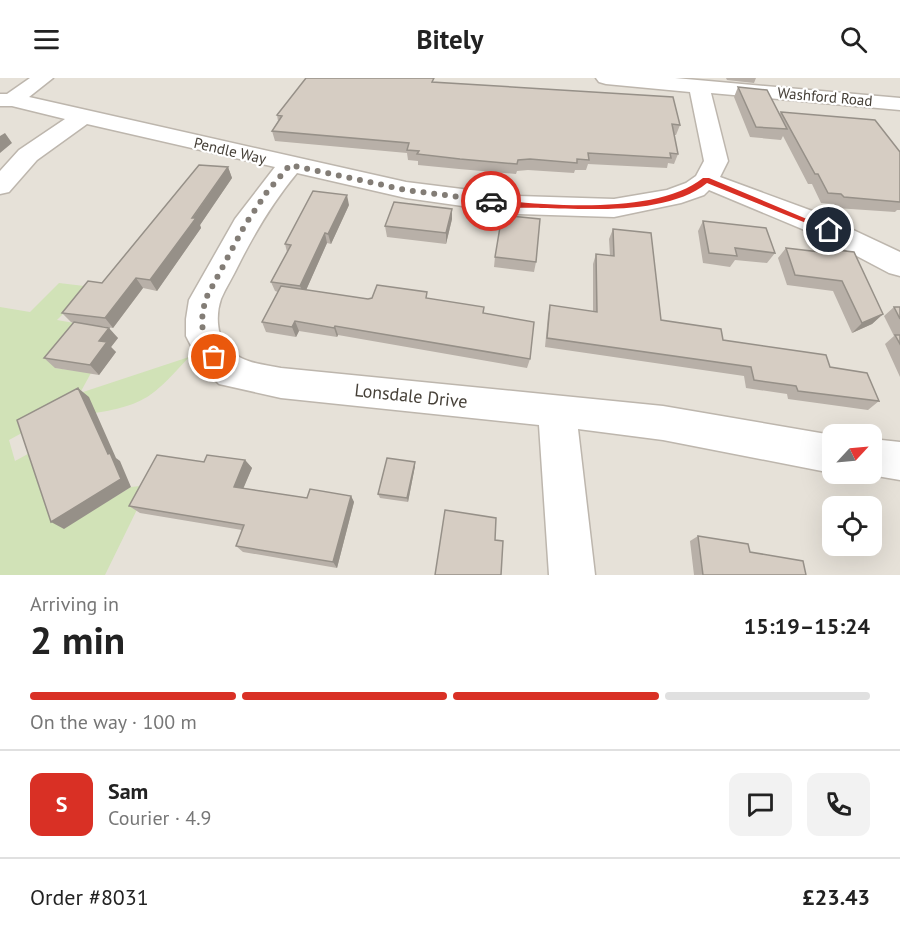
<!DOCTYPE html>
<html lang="en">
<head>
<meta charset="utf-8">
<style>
	body { margin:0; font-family:"PT Sans",sans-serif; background:#f2f2f2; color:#222; height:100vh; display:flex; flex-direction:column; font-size:22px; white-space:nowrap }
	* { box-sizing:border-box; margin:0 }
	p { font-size:20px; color:#767676 }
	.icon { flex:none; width:33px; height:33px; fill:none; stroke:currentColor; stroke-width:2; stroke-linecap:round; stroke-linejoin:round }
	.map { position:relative; height:497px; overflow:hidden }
	.drawer { display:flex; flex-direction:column; background:#fff; flex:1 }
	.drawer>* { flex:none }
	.needle { width:39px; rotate:64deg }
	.controls { position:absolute; left:822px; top:346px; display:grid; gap:12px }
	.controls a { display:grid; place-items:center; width:60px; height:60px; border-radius:12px; background:#fff; box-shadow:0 6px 24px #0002; font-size:30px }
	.pin { position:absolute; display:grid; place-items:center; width:51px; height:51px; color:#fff; margin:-26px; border:3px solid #fff; border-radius:50%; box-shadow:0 2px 6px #0007 }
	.courier { position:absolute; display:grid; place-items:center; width:60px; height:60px; margin:-30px; border:4px solid #d93025; border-radius:50%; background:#fff; color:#222; box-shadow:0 2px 8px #0007 }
	.head em { font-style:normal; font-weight:700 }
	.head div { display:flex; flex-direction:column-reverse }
	.head { display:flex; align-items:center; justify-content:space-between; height:102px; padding:0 30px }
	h1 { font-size:39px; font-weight:700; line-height:45px }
	.bar { display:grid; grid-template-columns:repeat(4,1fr); gap:9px 6px; align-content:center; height:72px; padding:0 30px }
	.bar i { height:8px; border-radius:4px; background:#e0e0e0 }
	.bar .active { background:#d93025 }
	.bar p { grid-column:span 4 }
	.line { display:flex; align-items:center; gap:15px; padding:0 30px; border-top:2px solid #e0e0e0 }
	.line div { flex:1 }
	.round { display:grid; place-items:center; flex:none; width:63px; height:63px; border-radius:12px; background:#f2f2f2 }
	header { display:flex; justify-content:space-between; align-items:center; height:78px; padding:0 30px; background:#fff; font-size:27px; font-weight:700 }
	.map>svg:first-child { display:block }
	.residential { fill:#e6e1d8; fill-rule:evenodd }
	.green { fill:#d1e2b7 }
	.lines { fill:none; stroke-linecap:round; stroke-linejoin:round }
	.minor-casing { stroke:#bdb6ad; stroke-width:3 }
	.minor { fill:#fff; fill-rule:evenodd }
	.wall { fill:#b8b0a8 }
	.shaded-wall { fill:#969088 }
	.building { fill:#d6cdc3; stroke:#969088; stroke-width:1.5 }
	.route { fill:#d93025 }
	.done { stroke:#837d76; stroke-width:6; stroke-dasharray:0 10.8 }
	.labels { text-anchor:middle; stroke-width:4.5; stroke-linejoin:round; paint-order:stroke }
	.far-street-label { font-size:15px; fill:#464038; stroke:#fff }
	.street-label { font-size:18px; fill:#464038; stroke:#fff }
</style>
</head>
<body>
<header><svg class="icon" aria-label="menu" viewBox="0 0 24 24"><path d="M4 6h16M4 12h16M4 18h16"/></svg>Bitely<svg class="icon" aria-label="search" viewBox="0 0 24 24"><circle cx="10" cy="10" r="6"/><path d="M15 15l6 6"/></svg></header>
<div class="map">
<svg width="900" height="497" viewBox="0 0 900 497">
	<rect width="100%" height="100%" fill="#f3efe9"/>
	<path class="residential" d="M0,0h900v497h-900zM832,357h40v39h-40zM832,429h40v39h-40z"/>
	<path class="green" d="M59,205l42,5 -36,24 -8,8 23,4 -25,44 36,5 -11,20 109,-36c-34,37 -42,48 -94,56l-7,-16 -79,43 6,21 22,-12 27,79 67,-41 18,-2 -44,90h-105v-268l30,5z"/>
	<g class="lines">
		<g class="minor-casing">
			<path id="minor" d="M30,0h23l-24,19 377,85 112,14 96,3 53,-9 19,-7 10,-7 8,-15 -14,-69 -84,-8 -7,-2 -3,-4h79l225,20v12l-189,-17 17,68 -8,16 95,35 85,40v24l-11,-3 -70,-37 -110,-46 -5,5 -23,8 -67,14 -96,-3 -112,-16 -109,-25c-24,29 -42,59 -59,93 -5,11 -12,21 -17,33 -5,14 -5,36 6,48 13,16 34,17 54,21l382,38 169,29v38l-169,-33 -85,-11 17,146h-46l-10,-150 -258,-27 -62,-14 -17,-17 -16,-31v-17l3,-19 46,-81 40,-52 -188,-43 -50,36 -28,32 -9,2v-23l19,-21 46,-31 -53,-13h-12v-12h7z
				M872,361l28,3v38l-35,-6h7z"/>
		</g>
		<use href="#minor" class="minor"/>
	</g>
	<path class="wall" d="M726,0h30l-2,5 -27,-3z
		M435,5l245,42 -4,10h-2l4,19 -4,10 -6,-1 -1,5 -79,-4 -2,6h-11l-1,3 -46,-3 -11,1 -1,3 -57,-5 -41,-4v-4l-10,-1 -1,-7 -132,-12 -3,-10 6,-10 -1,-6z
		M738,9l41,28 2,-3 119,40v58h-3l-2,2 -59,-4 -2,-4 -13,-1 -9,-19h-4l-25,-48 -2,4 -31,-3 -16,-40z
		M228,89l4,11 -32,47 1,3 -44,63 -14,-3 -30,40 -12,-2 17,12 -7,9 5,5 -17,23 -44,-7 -11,-10 29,-35 -2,-1 -9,-9 40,-30z
		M349,127l-18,39 -4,-1 -21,47 62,9 59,-1 56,15 47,46 -3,9 -189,-33 -1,2 -38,-6 -3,6 -30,-5 -4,-10 16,-30 -3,-1 -4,-9 16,-30 -2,-8z
		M452,131v10l-6,25 -59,-7 -2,-11z
		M703,143l72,32 -8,10 -32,-3 -5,7 -27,-4 -5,-32z
		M613,151l48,91 62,20 107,27 49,34 -11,9 -80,-11 -1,-5 -41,-6 -2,-12 -199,-29 3,-32 2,-10 43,7v-48l3,-10 14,2 -1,-17z
		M786,170l39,5 2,-4 56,65 -11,10 -20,9 -19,-42 -46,-6 -9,-27z
		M495,179l41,5 -2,10 -40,-5z
		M894,229h6v70l-15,-33 9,-8 -10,-20z
		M245,382l7,8 -9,20 64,10 44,-2 3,6 -17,66 -94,-16 -7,-6 6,-16 -102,-17 -11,-7 75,-44z
		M415,384v4l-7,36 -28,-4 -2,-4z
		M698,458l52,16 56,23h-112l-4,-34z"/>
	<path class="shaded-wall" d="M5,55l7,10 -12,10v-17z
		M228,89l4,11 -32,47 1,3 -44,63 -7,-11z
		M347,117l2,10 -18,39 -3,-10z
		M452,131v10l-6,25v-11z
		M325,155l2,10 -23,52 -4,-9z
		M136,200l7,10 -30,40 -8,-10z
		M883,236l-11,10 -20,9 10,-10z
		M295,243l4,10 -3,6 -4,-10z
		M335,248l3,9 -1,2 -3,-9z
		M109,250l9,10 -7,9 5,5 -17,23 -9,-10 9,-24z
		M78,310l11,9 27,61 4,3 11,26 -67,42 -13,-7 57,-68z
		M245,382l7,8 -11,26 -7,-7z
		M415,384v4l-7,36 -1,-4z
		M351,418l3,6 -17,66 -4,-6z"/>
	<path class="building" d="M306,0h128l-2,4 241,15 7,28 -8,-1 6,30 -8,-1 1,5 -83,-5 1,7 -12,-1v4l-47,-4 -12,1 -1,4 -57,-5 -43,-5 2,-3 -12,-1 2,-7 -137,-12 10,-15 -5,-1z
		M738,9l29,3 20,39 -31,-2z
		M781,34l94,8 25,32v50l-56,-5 -3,-3 -13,-1 -10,-19h-3z
		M199,87l29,2 -36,51h4l-46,62 -14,-2 -31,40 -43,-5 26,-32 14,2z
		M313,113l34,4 -19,39 -3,-1 -25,53 -29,-4 20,-37 -6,-1z
		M394,124l58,7 -6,24 -61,-7z
		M502,137l38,4 -4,43 -41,-5z
		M703,143l63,7 9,25 -40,-5 2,8 -28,-3z
		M613,151l38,4 10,87 60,9 2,11 103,15 4,12 37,6 12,28 -81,-10 -2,-5 -42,-6 -3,-13 -204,-29 3,-33 47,7 -1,-58 18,2z
		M786,170l43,5 -2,-4 27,3 29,62 -21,9 -20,-42 -47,-6z
		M377,207l50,7 -1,6 58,9 -1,6 51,9 -4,37 -195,-33 -1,2 -39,-7 -3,6 -30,-5 19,-36 87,13 4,-1z
		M894,229h6v12z
		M74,244l35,6 -10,13 8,1 -17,23 -46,-7z
		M895,257h5v9z
		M78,310l30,66 2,-1 11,26 -70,43 -34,-102z
		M157,377l47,7 3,-7 38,5 -11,27 73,11 3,-9 41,7 -18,66 -97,-16 8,-21 -115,-19z
		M387,380l28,4 -8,36 -29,-4z
		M445,432l51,8 -1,22 8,1 -2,34h-66z
		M698,458l50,8 2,8 53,9 3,14h-103z"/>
	<path class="route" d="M703,100h6l124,52 -7,1 -119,-48c-39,32 -118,26 -166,25 -15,-1 -41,2 -54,-7l4,-2c57,7 166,16 212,-21z"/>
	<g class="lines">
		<path class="done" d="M214,279l-11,-21 -1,-17 3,-19 40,-75 22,-33 23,-27 116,25 85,11"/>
	</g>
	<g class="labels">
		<g class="far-street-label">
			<text transform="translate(825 19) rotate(5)" y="5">Washford Road</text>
			<text transform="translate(230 73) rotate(13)" y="5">Pendle Way</text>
		</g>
		<g class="street-label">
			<text transform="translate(411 318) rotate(6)" y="6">Lonsdale Drive</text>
		</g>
	</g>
</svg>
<div class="controls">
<a><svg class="needle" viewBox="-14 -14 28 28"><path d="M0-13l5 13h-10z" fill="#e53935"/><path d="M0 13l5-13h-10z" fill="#767676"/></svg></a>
<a><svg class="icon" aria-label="locate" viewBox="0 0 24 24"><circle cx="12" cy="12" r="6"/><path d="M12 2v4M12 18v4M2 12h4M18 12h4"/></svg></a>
</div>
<div class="pin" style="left:214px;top:279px;background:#ea580c"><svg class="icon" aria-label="bag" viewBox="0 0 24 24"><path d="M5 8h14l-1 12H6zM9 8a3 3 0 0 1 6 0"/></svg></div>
<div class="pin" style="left:829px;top:152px;background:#1f2937"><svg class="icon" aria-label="home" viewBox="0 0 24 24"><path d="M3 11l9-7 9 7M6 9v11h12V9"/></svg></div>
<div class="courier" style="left:491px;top:123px"><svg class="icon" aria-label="car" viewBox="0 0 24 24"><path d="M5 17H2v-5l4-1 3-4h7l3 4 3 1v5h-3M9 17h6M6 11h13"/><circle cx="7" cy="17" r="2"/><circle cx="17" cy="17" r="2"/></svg></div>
</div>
<section class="drawer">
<div class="head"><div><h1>2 min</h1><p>Arriving in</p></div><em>15:19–15:24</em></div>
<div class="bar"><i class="active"></i><i class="active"></i><i class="active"></i><i></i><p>On the way · 100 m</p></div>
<div class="line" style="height:108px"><b class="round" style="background:#d93025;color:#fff">S</b><div><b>Sam</b><p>Courier · 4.9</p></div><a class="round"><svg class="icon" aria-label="chat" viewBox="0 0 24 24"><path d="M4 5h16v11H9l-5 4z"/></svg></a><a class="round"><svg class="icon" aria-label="phone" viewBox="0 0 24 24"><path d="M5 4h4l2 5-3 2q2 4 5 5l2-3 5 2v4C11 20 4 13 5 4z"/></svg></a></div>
<div class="line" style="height:78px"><div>Order #8031</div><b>£23.43</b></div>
</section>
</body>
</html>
